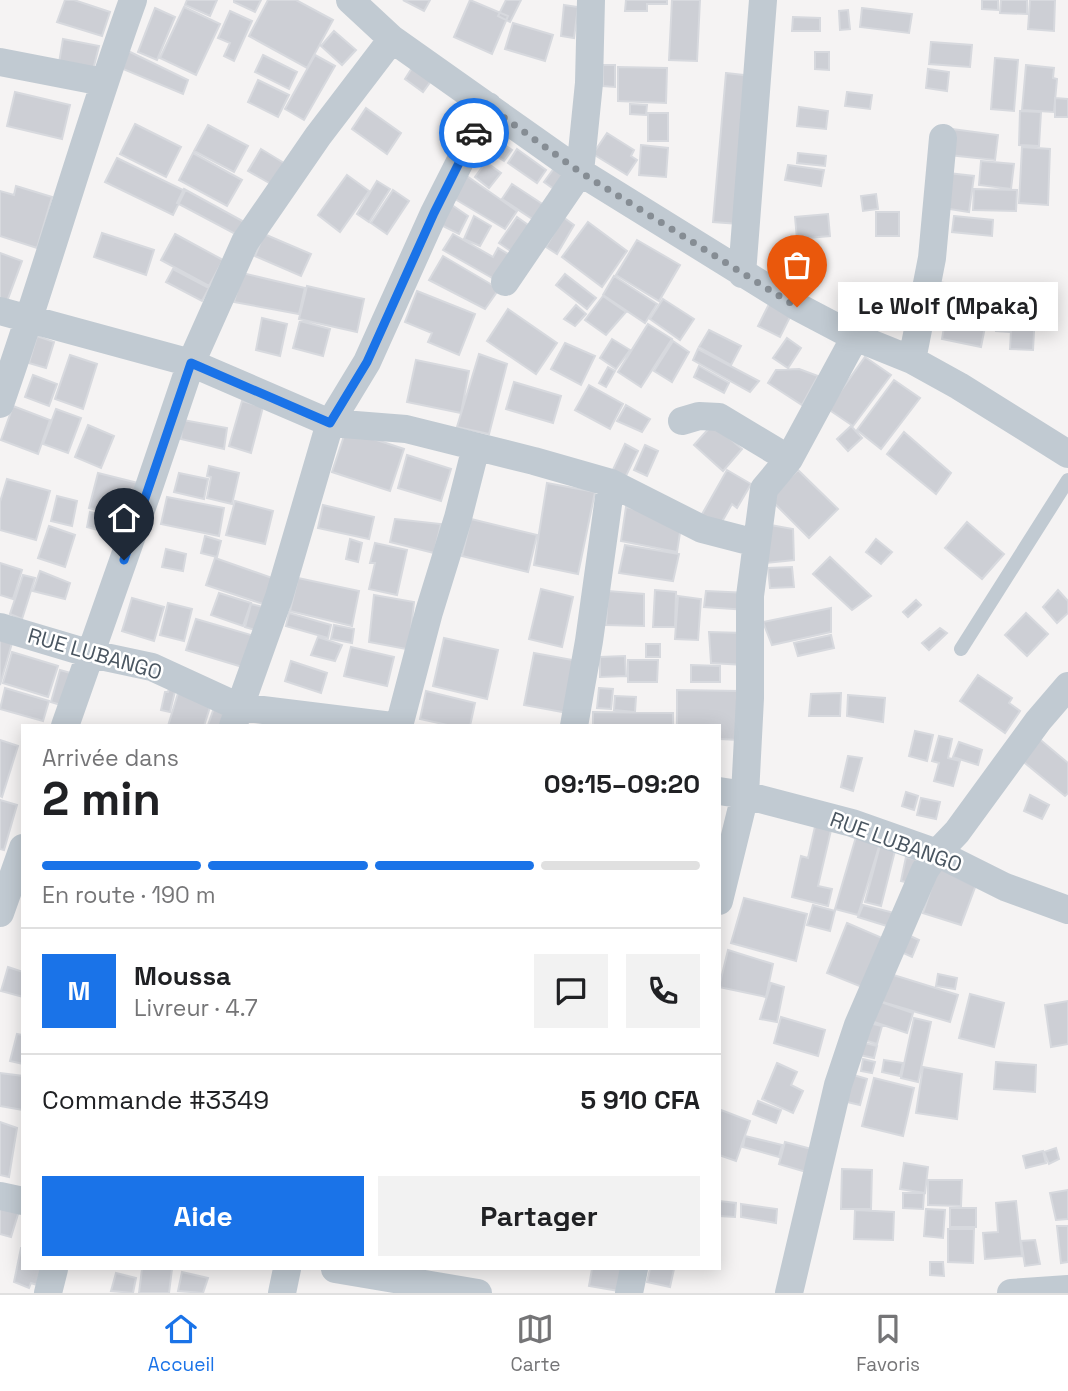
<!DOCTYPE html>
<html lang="fr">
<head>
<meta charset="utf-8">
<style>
	body { margin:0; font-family:"Space Grotesk",sans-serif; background:#f2f2f2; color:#202124; height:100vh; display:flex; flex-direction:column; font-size:26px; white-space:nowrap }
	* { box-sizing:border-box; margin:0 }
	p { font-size:23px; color:#757577 }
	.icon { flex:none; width:38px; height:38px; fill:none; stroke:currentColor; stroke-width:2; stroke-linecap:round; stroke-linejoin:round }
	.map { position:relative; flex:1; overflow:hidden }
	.details { position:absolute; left:21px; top:724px; width:700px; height:546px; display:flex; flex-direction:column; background:#fff; border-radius:0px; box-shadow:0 4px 18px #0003 }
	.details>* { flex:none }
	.pin { position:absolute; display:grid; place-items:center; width:60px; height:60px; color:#fff; margin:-72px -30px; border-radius:50% 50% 50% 0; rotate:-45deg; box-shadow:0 0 7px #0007 }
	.pin .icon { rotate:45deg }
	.courier { position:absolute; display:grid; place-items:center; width:70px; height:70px; margin:-35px; border:5px solid #1a73e8; border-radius:50%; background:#fff; color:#222; box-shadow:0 2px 9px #0007 }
	.bubble { position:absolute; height:49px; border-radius:0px; background:#fff; box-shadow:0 4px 18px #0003; font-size:23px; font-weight:700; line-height:49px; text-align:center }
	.summary em { font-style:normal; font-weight:700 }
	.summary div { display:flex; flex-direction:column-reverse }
	.summary { display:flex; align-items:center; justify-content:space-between; height:119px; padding:0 21px }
	h1 { font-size:46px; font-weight:700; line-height:52px }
	.bar { display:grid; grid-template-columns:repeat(4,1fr); gap:10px 7px; align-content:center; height:84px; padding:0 21px }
	.bar i { height:9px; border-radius:5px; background:#e0e0e0 }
	.bar .current { background:#1a73e8 }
	.bar p { grid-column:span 4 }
	.line { display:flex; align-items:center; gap:18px; padding:0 21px; border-top:2px solid #e0e0e0 }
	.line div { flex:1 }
	.round { display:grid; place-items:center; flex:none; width:74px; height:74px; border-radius:0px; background:#f2f2f2 }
	.button { display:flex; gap:14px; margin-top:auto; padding:14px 21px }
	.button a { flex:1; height:80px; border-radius:0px; background:#1a73e8; color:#fff; font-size:28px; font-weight:700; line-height:80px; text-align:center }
	.button a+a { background:#f2f2f2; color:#202124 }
	.menu { display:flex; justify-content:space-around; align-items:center; height:98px; border-top:2px solid #e0e0e0; background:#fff; font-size:19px; color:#757577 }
	.menu a { display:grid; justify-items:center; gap:4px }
	.menu .current { color:#1a73e8 }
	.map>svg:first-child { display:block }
	.building { fill:#cdcfd5; stroke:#d7d9de; stroke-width:2 }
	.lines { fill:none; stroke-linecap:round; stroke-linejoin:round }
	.lane { stroke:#c1cad2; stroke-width:14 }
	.street { stroke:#c1cad2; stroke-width:28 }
	.done { stroke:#868d94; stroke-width:7; stroke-dasharray:0 12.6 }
	.route { stroke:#1a73e8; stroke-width:9 }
	.labels { text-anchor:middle; stroke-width:5; stroke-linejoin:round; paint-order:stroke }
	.street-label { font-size:21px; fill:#4a5661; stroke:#fff }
</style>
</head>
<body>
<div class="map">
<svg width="1068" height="1293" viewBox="0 0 1068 1293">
	<rect width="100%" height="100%" fill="#f5f3f3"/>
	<path class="building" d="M65,0h9l36,12 -8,24 -45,-14z
		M187,0h30l-7,16 -25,-11z
		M234,0h27l-6,12 -21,-10z
		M268,0h28l37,20 -26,48 -58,-32z
		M403,0h27l-6,11z
		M470,0l38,16 -16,38 -38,-17z
		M506,0h15l-11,22 -12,-6z
		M626,0h41v4h-20v7h-22z
		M672,0h28l-3,61 -28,-1z
		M982,0h16v10l-16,-1z
		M1001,0h26v14l-27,-1z
		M1030,0h25l-1,31 -26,-2z
		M564,5l14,2 -4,31 -13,-2z
		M184,7l36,17 -24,51 -36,-17z
		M155,8l20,9 -18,43 -19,-8z
		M862,8l50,6 -3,19 -49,-6z
		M848,10l2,19 -10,1 -1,-19z
		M230,11l22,10 -18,40 -10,-5 6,-13 -12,-5z
		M793,17l27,1v13h-28z
		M513,23l40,12 -8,26 -40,-12z
		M334,31l22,19 -14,15 -21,-19z
		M63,39l36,7 -6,24 -34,-7z
		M931,42l41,3 -2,22 -41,-3z
		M128,51l60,29 -5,14 -60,-25z
		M815,52h14v18l-14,-1z
		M263,55l34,17 -8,17 -34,-17z
		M315,55l20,11 -31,54 -19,-11z
		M995,58l23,2 -4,51 -23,-2z
		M603,65h12v22l-12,-1z
		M1026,65l28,3 -1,10 4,1 -3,33 -32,-2z
		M618,67l49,1 -1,35 -48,-2z
		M412,68l19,13 -8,11 -18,-13z
		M928,69l21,3 -2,19 -21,-3z
		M726,73l26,3 -13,148 -26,-2z
		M258,80l31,15 -11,22 -30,-15z
		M15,92l55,13 -8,34 -55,-13z
		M847,92l25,3 -2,14 -25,-3z
		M1055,98l13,1v18h-13z
		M630,104l17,1 -1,10 -16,-1z
		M799,107l29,4 -2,18 -29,-3z
		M366,108l35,25 -14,21 -35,-25z
		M1020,111l21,1 -2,34 -20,-1z
		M648,113h20v28h-20z
		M135,124l46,23 -15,30 -46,-23z
		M208,125l40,21 -14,26 -40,-21z
		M952,129l46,6 -3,25 -46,-5z
		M487,133l25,17 -8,11 -14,-9 -7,10 -11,-7z
		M607,133l27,17 -3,6 6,4 -10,15 -34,-21z
		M641,145l27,3 -2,29 -27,-2z
		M1022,147l28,2 -2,56 -29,-2z
		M261,149l23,14 -13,21 -23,-13z
		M517,149l29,21 -9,13 -29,-20z
		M193,153l49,27 -15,26 -48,-26z
		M798,153l28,3 -1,10 -28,-3z
		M117,158l68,33 -12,24 -68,-33z
		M981,161l33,3 -3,25 -32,-4z
		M486,162l15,11 -12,15 -14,-11z
		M788,165l36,5 -3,16 -36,-6z
		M555,167l13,9 -10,16 -14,-10z
		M948,173l26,3 -5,36 -26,-4z
		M464,174l53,37 -12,18 -55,-33z
		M347,175l22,16 -29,41 -22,-17z
		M377,181l13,8 -21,33 -12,-8z
		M512,184l38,25 -10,15 -38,-25z
		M16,186l36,11 -15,51 -37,-12v-45l14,4z
		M184,189l62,34 -7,13 -62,-33z
		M974,189l43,1 -1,21 -43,-1z
		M393,190l16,11 -22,33 -16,-11z
		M876,194l2,15 -15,2 -2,-15z
		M449,203l19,13 -9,18 -20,-10z
		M876,212h23v24h-23z
		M828,214l2,22 -33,3 -2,-22z
		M474,216l17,10 -11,20 -16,-7z
		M954,216l39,4 -1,16 -40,-4z
		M517,217l14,10 -19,25 -13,-9z
		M563,217l11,8 -17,29 -11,-7z
		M588,222l39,29 -25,36 -40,-30z
		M102,233l52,17 -8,25 -52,-18z
		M175,234l48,26 -14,26 -48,-26z
		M264,234l47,20 -10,22 -46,-20z
		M453,234l40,23 5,-9 17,10 -14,25 -58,-33z
		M637,240l43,25 -21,36 -43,-26z
		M0,253l22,8 -16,43 -6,-3z
		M443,256l56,33 -14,20 -56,-29z
		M173,269l36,19 -7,13 -36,-19z
		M242,273l63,15 -6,26 -65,-12z
		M565,274l31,24 -9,11 -31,-24z
		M614,276l43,28 -12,19 -42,-28z
		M934,281l58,11 -11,55 -39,-8 6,-35 -18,-3z
		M307,286l57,13 -7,33 -58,-13z
		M417,291l58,23 -16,41 -31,-13 4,-9 -27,-11z
		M998,293l13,1 -2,38 -13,-1z
		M1013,293l23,2 -3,55 -23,-1z
		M603,296l23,16 -20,23 -21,-15z
		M663,299l31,20 -14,21 -30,-21z
		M771,300l22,11 -13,26 -22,-11z
		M576,305l10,9 -11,12 -11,-7z
		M508,309l49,34 -21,31 -49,-33z
		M262,318l25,6 -7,32 -24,-6z
		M300,321l30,8 -7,27 -30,-8z
		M648,324l24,15 -31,48 -23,-15z
		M709,330l32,16 -10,19 -32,-18z
		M37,336l17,6 -8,26 -17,-5z
		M787,338l14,10 -13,20 -15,-10z
		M612,339l18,11 -14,19 -16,-11z
		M673,341l16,11 -17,30 -18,-11z
		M565,343l30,13 -14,29 -30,-16z
		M698,349l61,32 -9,11 -57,-32z
		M479,354l28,10 -18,70 -32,-7z
		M70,355l27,9 -14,45 -28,-10z
		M865,357l26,18 -38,51 -25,-17z
		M416,360l53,11 -8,42 -54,-11z
		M699,366l30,17 -5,10 -30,-16z
		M608,367l7,4 -9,16 -7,-4z
		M799,369l19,7 -16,29 -34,-22 8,-13z
		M33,375l24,9 -8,22 -24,-9z
		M894,380l26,18 -39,51 -24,-19z
		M514,382l47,14 -8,27 -47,-14z
		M589,385l34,19 -13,25 -35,-19z
		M242,401l21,6 -12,46 -22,-7z
		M626,405l24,14 -8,13 -25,-11z
		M13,406l37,14 -12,34 -37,-14z
		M56,409l25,9 -13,35 -25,-9z
		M183,420l44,8 -3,21 -43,-10z
		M713,424l29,25 -19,22 -29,-26z
		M88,425l26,11 -13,32 -26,-11z
		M851,426l11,12 -14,13 -11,-12z
		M346,430l58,19 -14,42 -58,-19z
		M904,432l47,41 -15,21 -49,-40z
		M625,444l13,7 -14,29 -13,-6z
		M645,445l13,6 -11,25 -13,-6z
		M407,455l44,14 -10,32 -43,-13z
		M209,466l30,7 -7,31 -25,-6 4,-21 -4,-1z
		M727,470l24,14 -14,24 -5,-4 -13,23 -18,-11z
		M798,470l40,39 -29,29 -40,-40z
		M98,473l40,10 -11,35 -38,-10z
		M179,473l29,6 -4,20 -30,-7z
		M7,479l43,12 -14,49 -36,-10v-28z
		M547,483l48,9 -17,82 -44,-9z
		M57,496l20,5 -5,25 -21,-5z
		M167,497l57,11 -5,28 -58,-12z
		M235,501l38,10 -8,33 -39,-9z
		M323,505l51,12 -5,22 -51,-11z
		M626,507l56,13 -5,32 -56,-11z
		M90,512l34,8 -4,16 -33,-9z
		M395,519l46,5 -7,29 -44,-11z
		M471,519l66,16 -9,37 -66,-16z
		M967,522l37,32 -22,25 -37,-31z
		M765,524l28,5 1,31 -28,3z
		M49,526l26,9 -10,32 -27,-9z
		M205,536l16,5 -4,16 -16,-4z
		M350,539l12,4 -4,19 -12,-3z
		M876,539l16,13 -11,12 -15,-12z
		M375,543l32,7 -10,45 -28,-6 6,-26h-5z
		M625,545l54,9 -6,27 -54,-8z
		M166,549l20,5 -3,17 -21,-4z
		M830,557l41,39 -19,14 -39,-36z
		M215,558l63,22 -9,26 -63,-21z
		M0,563l22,7 -9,29 -13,-4z
		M792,567l2,20 -24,1 -2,-20z
		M40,571l30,12 -5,16 -32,-8z
		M23,575l12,3 -13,41 -12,-5z
		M298,578l61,13 -7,35 -62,-15z
		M541,589l32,8 -11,50 -33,-8z
		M655,590l21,2 -1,35h-22z
		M1058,590l10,11v12l-11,10 -14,-16z
		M608,591l36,3v32l-38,-1z
		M706,591l43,2 -1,17 -44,-3z
		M219,593l32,10 -8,23 -32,-11z
		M374,595l40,7 -3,28 6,21 -48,-9z
		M678,596l23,3 -3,41 -23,-1z
		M132,598l32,9 -10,34 -32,-10z
		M916,600l5,5 -13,12 -5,-5z
		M168,603l24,6 -8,32 -24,-6z
		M251,604l20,5 -6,24 -20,-6z
		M831,608v24l-59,13 -9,-23z
		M289,613l42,12 -3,13 -42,-12z
		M1026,613l22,21 -21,22 -22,-21z
		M196,619l62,18 -9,32 -63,-19z
		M334,625l20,4 -2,14 -21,-4z
		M940,628l7,5 -18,17 -7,-7z
		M709,632l35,1v32l-33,-2z
		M0,633l14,3 -14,49z
		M831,635l3,13 -36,8 -4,-13z
		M318,637l24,8 -7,16 -24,-6z
		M444,638l54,12 -11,49 -54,-13z
		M646,644h14v13h-14z
		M351,647l43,10 -7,29 -43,-10z
		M12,652l46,14 -10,31 -45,-14z
		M534,653l44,8 -10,52 -44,-8z
		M625,656l1,20 -26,1v-20z
		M628,660h30l-1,22h-29z
		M291,661l36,12 -6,20 -36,-12z
		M691,665l29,1v16h-29z
		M60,670l14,4 -10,32 -13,-4z
		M978,675l34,23 -3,5 11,8 -15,22 -45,-32z
		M171,681l6,2 -7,29 -9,-2 4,-18h3z
		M5,688l44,13 -6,20 -43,-12z
		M599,688l14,1 -2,20 -14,-1z
		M179,690l33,11 -8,25h-36z
		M677,690l62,1v49l-20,-1v-13h-42z
		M426,691l49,12 -5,23h-18l-32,-7z
		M841,693l-1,23h-31l2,-22z
		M848,695l37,3 -2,24 -36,-6z
		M615,696l21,1 -1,15 -21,-2z
		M216,702l16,24 -24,-1z
		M593,712l80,1v13h-80z
		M915,731l18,4 -6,26 -18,-5z
		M939,736l13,3 -4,19 12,3 -7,25 -19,-5 5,-18 -7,-2z
		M1037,737l31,26v30l-3,3 -45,-37z
		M0,740l18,6 -16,51 -2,-1z
		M959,742l23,8 -4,15 -25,-8z
		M848,756l14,2 -9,33 -12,-4z
		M906,792l12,4 -4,14 -12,-4z
		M1030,795l19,10 -7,14 -18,-8z
		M921,798l19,4 -4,17 -19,-4z
		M0,800l17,5 -13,45 -4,-1z
		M816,822l16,4 -14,60 14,3 -4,17 -36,-9 9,-41 7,2z
		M858,830l24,7 -24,78 -23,-6z
		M882,838l15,5 -16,63 -16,-4z
		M906,857l17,4 -6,24 -16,-4z
		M938,868l39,14 -16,43 -38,-12z
		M744,898l63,16 -11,47 -65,-18z
		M813,905l22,6 -5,20 -23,-6z
		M863,905l31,8 -4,14 -32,-10z
		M847,923l35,15 -20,49 -35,-14z
		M906,934l13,6 -7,17 -13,-6z
		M728,950l45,14 -7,33 -47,-10z
		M8,967l15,5v25l-22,-6z
		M887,973l71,22 -8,27 -71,-21z
		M938,974l19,4 -2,11 -19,-3z
		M771,983l13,4 -7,35 -17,-3z
		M970,994l34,9 -10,44 -35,-9z
		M878,1001l35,12 -6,20 -36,-12z
		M1068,1001v43l-17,3 -6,-42z
		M781,1017l44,13 -7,26 -44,-13z
		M914,1018l17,4 -13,60 -17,-4z
		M869,1023l13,3 -5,18 -13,-4z
		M17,1034l6,1v29l-13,-3z
		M861,1042l16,4 -3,12 -15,-3z
		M863,1059l12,3 -3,11 -11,-2z
		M884,1060l19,3 -3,13 -18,-4z
		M996,1062l40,3 -1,27 -41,-3z
		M777,1063l20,9 -6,13 12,6 -10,22 -31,-14z
		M923,1067l39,7 -5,45 -41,-6z
		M0,1073l23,3v34l-23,-4z
		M850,1074l17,5 -7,26 -17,-4z
		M874,1078l40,10 -11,48 -41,-10z
		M758,1101l23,9 -5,13 -23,-9z
		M721,1110l29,11 -14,40 -17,-6v-39z
		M0,1122l17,6 -8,49 -9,-2z
		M745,1136l37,9 -3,12 -36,-10z
		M785,1142l34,9 -6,23 -34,-10z
		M1056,1148l3,11 -10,5 -5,-12z
		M1043,1151l3,12 -20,5 -3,-12z
		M904,1163l24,4 -3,26 -25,-4z
		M842,1169l30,1 -1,39h-30z
		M928,1180h34l-1,26 -33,-1z
		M1068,1190v29l-12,1 -6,-27z
		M903,1193h21l-1,16 -20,-1z
		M719,1201l17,2 -1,14 -16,-1z
		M1016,1201l6,55 -37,3 -2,-26 15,-1 -2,-29z
		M741,1204l36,5 -1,14 -35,-6z
		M0,1205l19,6 -8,26 -11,-3z
		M950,1208h26v19h-26z
		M926,1209l19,1 -2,28 -19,-2z
		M855,1210l39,2 -1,28 -39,-1z
		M1057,1226h11v36l-7,1z
		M948,1229h26l-1,34 -25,-1z
		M1035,1240l5,24 -15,2 -4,-25z
		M21,1248h2v21h24l-4,18 -12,-4 -2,5 -15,-6z
		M930,1262h13l1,14 -14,-1z
		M142,1269h30l-3,24h-30z
		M592,1269h30l-3,22 -30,-5z
		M650,1269h24l-4,18 -23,-5z
		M182,1272l26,6 -5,15 -25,-2z
		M116,1273l20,5 -3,15 -22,-2z"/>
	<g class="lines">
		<path class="lane" d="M961,649l107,-169"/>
		<path class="street" d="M350,0l42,39 188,133 218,135 57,30 57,23 47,26 109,68
			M0,62l103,20
			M742,274l21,-274
			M505,282l75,-110 9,-89 2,-83
			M0,311l191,52 139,60 76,6 128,32 77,22 91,46 54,14
			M912,360l20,-102 11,-120
			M0,404c47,-134 85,-270 133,-404
			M682,421l17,-5 20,1 70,42
			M0,627l91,27 61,13 87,40 153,19
			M65,726l83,-236 43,-127 54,-121 73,-106 74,-97
			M233,726l46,-129 51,-174 37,-61 67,-149 54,-107
			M399,726l30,-114 29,-94 18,-71
			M574,726l15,-85 22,-158
			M719,791l26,4 107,28 85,30 68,34 63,23
			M719,901l26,-106 5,-97v-102l14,-107 25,-30 66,-122
			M0,913l23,-65
			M0,1196l23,5
			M335,1269l143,24
			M48,1293l6,-24
			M282,1293l5,-24
			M629,1293l5,-24
			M789,1293l49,-208 20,-60 67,-155 12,-17 20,-21 81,-111 30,-35
			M1011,1293l57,-4"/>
	</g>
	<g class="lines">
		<path class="done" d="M474,133l14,-27 92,66 217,135"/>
		<path class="route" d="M124,560l67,-197 139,60 37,-61 67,-149 40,-80"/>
	</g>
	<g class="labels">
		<g class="street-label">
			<text transform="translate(95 654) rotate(16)" y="7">RUE LUBANGO</text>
			<text transform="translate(896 842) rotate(20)" y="7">RUE LUBANGO</text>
		</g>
	</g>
</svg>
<div class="pin" style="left:797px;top:307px;background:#ea580c"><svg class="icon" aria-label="bag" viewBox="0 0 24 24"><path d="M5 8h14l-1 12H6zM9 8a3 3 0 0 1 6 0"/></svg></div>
<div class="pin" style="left:124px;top:560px;background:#1f2937"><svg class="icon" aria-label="home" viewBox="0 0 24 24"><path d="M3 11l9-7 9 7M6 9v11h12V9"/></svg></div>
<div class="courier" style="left:474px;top:133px"><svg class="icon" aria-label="car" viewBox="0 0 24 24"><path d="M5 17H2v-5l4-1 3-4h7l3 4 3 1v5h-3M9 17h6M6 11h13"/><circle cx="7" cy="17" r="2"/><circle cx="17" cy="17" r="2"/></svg></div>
<div class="bubble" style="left:838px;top:282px;width:220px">Le Wolf (Mpaka)</div>
<section class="details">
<div class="summary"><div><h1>2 min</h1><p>Arrivée dans</p></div><em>09:15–09:20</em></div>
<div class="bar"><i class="current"></i><i class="current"></i><i class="current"></i><i></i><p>En route · 190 m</p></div>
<div class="line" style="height:126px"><b class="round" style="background:#1a73e8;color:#fff">M</b><div><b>Moussa</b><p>Livreur · 4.7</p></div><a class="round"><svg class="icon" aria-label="chat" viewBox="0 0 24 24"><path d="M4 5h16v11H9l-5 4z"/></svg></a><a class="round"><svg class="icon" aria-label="phone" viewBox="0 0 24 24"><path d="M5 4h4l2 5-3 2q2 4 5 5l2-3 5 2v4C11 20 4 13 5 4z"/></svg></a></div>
<div class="line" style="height:91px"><div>Commande #3349</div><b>5 910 CFA</b></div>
<div class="button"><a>Aide</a><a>Partager</a></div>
</section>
</div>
<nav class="menu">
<a class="current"><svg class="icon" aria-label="home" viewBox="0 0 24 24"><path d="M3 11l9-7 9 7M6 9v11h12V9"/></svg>Accueil</a>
<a><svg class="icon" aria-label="map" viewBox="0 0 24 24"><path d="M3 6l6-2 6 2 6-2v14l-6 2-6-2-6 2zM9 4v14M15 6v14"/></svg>Carte</a>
<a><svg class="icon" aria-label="saved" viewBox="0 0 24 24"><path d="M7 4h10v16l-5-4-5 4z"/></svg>Favoris</a>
</nav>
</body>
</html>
